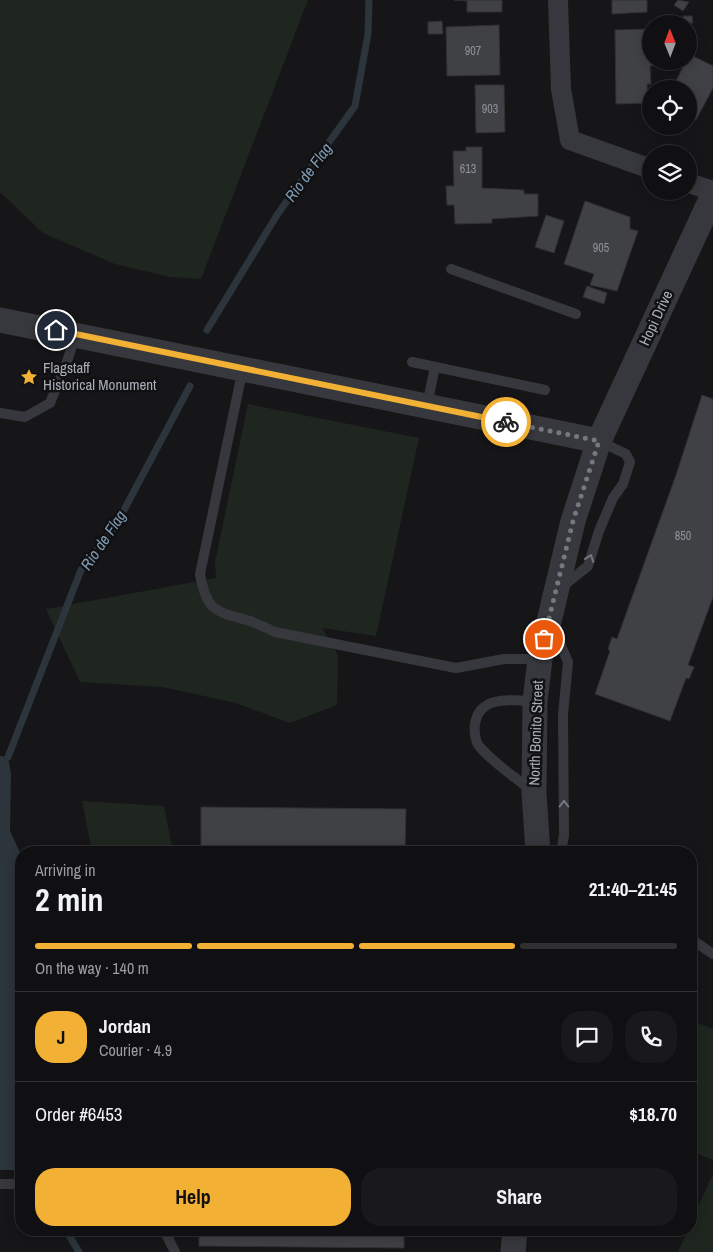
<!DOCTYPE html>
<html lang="en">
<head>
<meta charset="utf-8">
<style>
	body { margin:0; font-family:"Archivo Narrow",sans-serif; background:#19191b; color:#f1f3f6; height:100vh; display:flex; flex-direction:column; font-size:19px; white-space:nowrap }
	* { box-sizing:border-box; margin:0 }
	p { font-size:16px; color:#9c9d9f }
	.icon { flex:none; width:28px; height:28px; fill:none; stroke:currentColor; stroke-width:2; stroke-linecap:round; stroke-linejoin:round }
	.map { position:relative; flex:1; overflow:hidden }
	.side { position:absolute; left:15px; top:846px; width:682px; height:390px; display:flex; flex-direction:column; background:#101012; border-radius:20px; box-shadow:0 2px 12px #0003,0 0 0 1px #303032 }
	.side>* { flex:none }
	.needle { width:32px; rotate:359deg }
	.buttons { position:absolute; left:642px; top:15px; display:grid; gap:10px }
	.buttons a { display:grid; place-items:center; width:55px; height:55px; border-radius:50%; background:#101012; box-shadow:0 2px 12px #0003,0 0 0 1px #303032; font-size:25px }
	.pin { position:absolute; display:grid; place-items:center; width:42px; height:42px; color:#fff; margin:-21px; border:2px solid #fff; border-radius:50%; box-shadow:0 1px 5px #0007 }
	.courier { position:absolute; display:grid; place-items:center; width:50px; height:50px; margin:-25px; border:4px solid #f2b134; border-radius:50%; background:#fff; color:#222; box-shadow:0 1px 6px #0007 }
	.overview em { font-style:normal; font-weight:700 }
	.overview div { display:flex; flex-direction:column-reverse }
	.overview { display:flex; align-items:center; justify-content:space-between; height:85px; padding:0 20px }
	h1 { font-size:32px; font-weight:700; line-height:38px }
	.bar { display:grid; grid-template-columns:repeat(4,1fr); gap:8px 5px; align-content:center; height:60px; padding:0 20px }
	.bar i { height:6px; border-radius:4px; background:#303032 }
	.bar .selected { background:#f2b134 }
	.bar p { grid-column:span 4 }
	.line { display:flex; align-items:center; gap:12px; padding:0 20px; border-top:1px solid #303032 }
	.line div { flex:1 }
	.round { display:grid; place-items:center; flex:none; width:52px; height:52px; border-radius:20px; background:#19191b }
	.primary-button { display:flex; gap:10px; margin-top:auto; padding:10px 20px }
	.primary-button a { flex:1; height:58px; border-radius:20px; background:#f2b134; color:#111; font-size:20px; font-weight:700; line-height:58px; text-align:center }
	.primary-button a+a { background:#19191b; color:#f1f3f6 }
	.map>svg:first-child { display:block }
	.green { fill:#1e261f }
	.water { fill:#2c353c }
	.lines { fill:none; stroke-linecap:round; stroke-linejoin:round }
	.stream { stroke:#2c353c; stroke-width:7 }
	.building { fill:#404145; stroke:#303034 }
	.service { stroke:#37383d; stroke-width:10 }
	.minor { stroke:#37383d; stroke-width:20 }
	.tertiary { stroke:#37383d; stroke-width:25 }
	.oneway { stroke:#757881 }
	.done { stroke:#757880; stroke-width:5; stroke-dasharray:0 9 }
	.route { stroke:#f2b134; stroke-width:6 }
	.labels { text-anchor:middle; stroke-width:5; stroke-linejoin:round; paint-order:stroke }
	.number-label { font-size:12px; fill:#8e929b }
	.street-label { font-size:15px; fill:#a8adb8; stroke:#111113 }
	.poi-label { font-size:15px; fill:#a8adb8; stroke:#111113; text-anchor:start }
	.water-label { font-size:16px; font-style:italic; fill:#7f9bb3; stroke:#111113 }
</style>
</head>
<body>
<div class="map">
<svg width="713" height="1252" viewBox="0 0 713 1252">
	<rect width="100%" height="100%" fill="#161618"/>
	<path class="green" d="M0,0h308l-107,279 -31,-2 -55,-13 -72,-31 -43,-41z
		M248,404l171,34 -43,198 -54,-8 16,27 -1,50 -47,18 -54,-20 -74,-16 -82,-5 -34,-73 170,-31 -1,-16z
		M82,801l82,5 9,46h-81z
		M691,1020l22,9v131l-22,-9z
		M713,1174v78h-35l10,-22h3v-8z"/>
	<path class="water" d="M0,756l8,1 3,17 -1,57 11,24v315h-21z"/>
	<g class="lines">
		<path class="stream" d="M207,330l70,-115 78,-109 13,-72 1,-34
			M8,757l73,-187 35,-45 74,-139
			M66,1230l13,22"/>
	</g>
	<path class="building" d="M454,0h48v12h-35v-11z
		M612,0h35v12l-35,2z
		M678,0l11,2 -6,9 -9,-6z
		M683,16h9l1,7h-10z
		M442,21l1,13h-15v-12z
		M499,25l1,50 -53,1 -1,-49z
		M650,29l1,32h9v4l-10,1 1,18h-4l1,19 -32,1 -1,-74z
		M689,54l24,12v22l-17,32 -7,-3v-28h-17l14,-28h3z
		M475,85h29l1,47 -29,1z
		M466,147h16v41l42,2v4h14v22l-46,3v4l-37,1 -1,-19h-7l-1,-19h8l-1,-35h13z
		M585,201l45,16v12l8,2 -21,60 -27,-6 4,-11 -30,-10z
		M546,215l18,6 -10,32 -19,-6z
		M587,286l20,7 -3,11 -21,-7z
		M702,395l11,4v198l-25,68 6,2 -5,12 -3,-1 -16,43 -75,-27 15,-43 -2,-2 4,-12 5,2 59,-164z
		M201,807l205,2 -1,43h-204z
		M199,1230h205v18l-205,-2z"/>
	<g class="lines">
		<path class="service" d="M451,269l125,45
			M412,362l133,28
			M243,368l-43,206c7,39 16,37 50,47 8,3 17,7 25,11l181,36 48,-9h36
			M427,405l8,-38
			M0,413l25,4 25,-14 18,-44 7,-24
			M563,586l25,-20 11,-35 14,-33 10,-14 7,-22 -4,-8 -27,-13
			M553,627l15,35 -5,53 1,120 -3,17
			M532,791c-17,-14 -39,-28 -53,-45 -4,-5 -5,-15 -4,-22 4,-29 37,-24 59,-23
			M691,939l22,15
			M0,1184h21
			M164,1230l11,22"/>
		<path class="minor" d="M558,0l3,89 9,51 81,29
			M689,183l24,8"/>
		<path class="tertiary" d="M0,320l599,121
			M538,852l-4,-59 1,-92 5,-42 33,-138 26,-80 114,-246
			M513,1252l2,-22"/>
	</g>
	<defs><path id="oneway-chevron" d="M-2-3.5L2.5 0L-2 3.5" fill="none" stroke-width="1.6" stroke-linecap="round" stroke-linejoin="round" transform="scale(1.25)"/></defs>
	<g class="oneway">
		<use href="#oneway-chevron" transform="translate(590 558) rotate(-70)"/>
		<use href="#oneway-chevron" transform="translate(564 804) rotate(-90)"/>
	</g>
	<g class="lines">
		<path class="done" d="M506,422l93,19 -26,80 -29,118"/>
		<path class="route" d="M56,330l450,92"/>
	</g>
	<defs>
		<g id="sight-bare" transform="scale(1.35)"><path d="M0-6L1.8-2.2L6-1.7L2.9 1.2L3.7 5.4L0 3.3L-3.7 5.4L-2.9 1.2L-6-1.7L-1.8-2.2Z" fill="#f2b134" stroke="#111113" stroke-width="2.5" paint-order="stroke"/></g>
	</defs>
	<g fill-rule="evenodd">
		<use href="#sight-bare" x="29" y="377"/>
	</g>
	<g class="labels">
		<g class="number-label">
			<text x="473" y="55">907</text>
			<text x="490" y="113">903</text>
			<text x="468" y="173">613</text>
			<text x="601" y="252">905</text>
			<text x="683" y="540">850</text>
		</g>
		<g class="street-label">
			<text transform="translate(656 318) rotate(-65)" y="5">Hopi Drive</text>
			<text transform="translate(536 733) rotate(-88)" y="5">North Bonito Street</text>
		</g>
		<g class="poi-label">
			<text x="43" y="373">Flagstaff<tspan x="43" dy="17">Historical Monument</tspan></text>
		</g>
		<g class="water-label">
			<text transform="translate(308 172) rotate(-54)" y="6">Rio de Flag</text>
			<text transform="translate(103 540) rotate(-56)" y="6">Rio de Flag</text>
		</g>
	</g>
</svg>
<div class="buttons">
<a><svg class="needle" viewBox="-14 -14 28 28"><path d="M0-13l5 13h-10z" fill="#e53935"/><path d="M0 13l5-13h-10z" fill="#9c9d9f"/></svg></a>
<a><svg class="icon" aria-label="locate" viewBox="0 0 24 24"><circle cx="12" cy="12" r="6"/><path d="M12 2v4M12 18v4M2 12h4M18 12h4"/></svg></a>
<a><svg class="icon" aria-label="layers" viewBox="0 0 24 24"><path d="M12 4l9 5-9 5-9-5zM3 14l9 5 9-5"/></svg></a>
</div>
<div class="pin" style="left:544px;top:639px;background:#ea580c"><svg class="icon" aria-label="bag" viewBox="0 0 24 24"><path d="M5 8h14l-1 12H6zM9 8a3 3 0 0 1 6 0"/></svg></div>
<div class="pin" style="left:56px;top:330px;background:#1f2937"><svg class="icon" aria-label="home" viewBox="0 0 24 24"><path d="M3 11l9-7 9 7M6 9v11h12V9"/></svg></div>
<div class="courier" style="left:506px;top:422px"><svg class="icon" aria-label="bike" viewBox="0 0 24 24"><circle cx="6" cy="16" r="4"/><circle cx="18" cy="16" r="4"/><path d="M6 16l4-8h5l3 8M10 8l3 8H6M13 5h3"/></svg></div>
<section class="side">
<div class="overview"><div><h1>2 min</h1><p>Arriving in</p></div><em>21:40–21:45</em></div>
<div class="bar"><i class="selected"></i><i class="selected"></i><i class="selected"></i><i></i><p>On the way · 140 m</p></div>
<div class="line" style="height:90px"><b class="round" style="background:#f2b134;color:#111">J</b><div><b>Jordan</b><p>Courier · 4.9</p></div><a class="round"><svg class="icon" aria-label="chat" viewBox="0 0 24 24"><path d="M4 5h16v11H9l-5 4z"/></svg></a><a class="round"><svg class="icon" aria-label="phone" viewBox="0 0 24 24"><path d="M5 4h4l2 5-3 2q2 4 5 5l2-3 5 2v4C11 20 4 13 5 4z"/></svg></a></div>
<div class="line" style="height:65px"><div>Order #6453</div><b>$18.70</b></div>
<div class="primary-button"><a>Help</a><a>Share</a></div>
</section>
</div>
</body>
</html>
